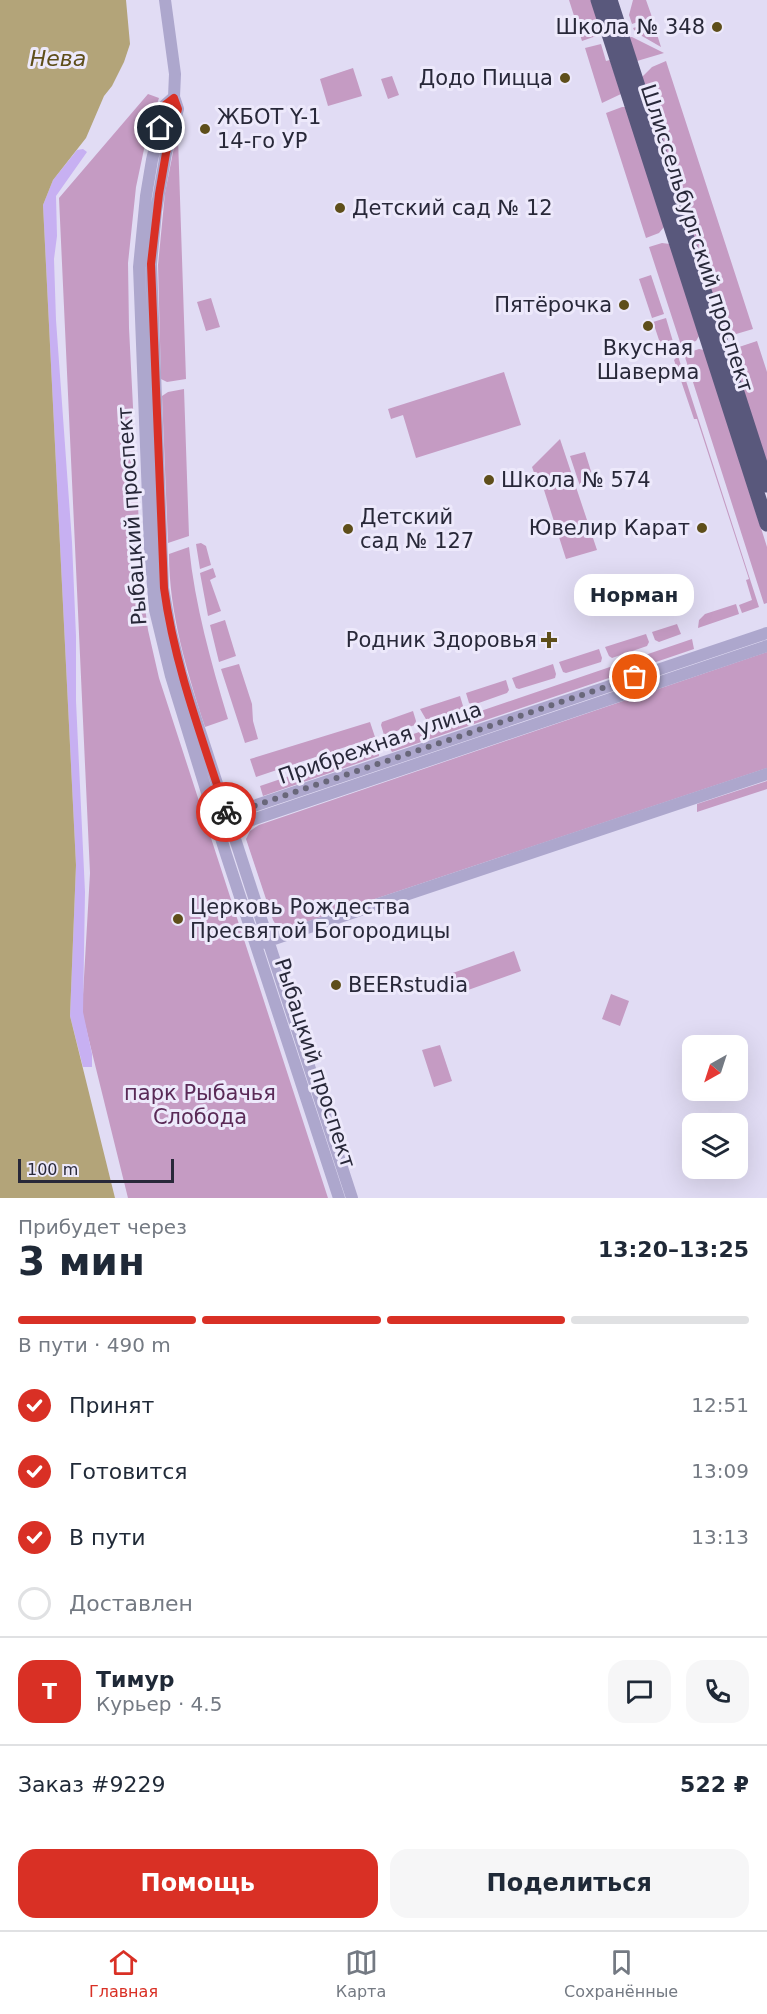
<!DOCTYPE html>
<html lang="ru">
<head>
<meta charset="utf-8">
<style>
	body { margin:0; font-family:"DejaVu Sans",sans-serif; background:#f6f6f7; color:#1f2937; height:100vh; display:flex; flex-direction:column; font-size:22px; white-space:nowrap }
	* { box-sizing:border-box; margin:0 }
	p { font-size:20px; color:#747a83 }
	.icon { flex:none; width:33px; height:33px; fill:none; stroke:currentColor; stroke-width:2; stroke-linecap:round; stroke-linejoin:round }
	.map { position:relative; height:1198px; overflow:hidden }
	.details { display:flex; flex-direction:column; background:#fff; flex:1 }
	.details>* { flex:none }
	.needle { width:39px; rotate:219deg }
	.fabs { position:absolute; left:682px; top:1035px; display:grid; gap:12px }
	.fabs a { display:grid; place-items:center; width:66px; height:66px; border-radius:12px; background:#fff; box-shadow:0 6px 24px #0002; font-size:30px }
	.scale { position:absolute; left:18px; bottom:15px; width:156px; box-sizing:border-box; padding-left:6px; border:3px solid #282839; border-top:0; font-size:16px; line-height:21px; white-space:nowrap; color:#282839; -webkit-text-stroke:4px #ede9fb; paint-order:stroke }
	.pin { position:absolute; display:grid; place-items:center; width:51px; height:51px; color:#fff; margin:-26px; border:3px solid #fff; border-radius:50%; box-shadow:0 2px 6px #0007 }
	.courier { position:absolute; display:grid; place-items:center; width:60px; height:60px; margin:-30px; border:4px solid #d93025; border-radius:50%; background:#fff; color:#222; box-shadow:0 2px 8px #0007 }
	.bubble { position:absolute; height:42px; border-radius:18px; background:#fff; box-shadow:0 6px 24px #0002; font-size:20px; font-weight:700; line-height:42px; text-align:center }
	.overview em { font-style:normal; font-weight:700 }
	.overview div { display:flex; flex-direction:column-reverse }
	.overview { display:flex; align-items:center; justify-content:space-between; height:102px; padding:0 18px }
	h1 { font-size:39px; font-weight:700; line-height:45px }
	.bar { display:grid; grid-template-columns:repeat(4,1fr); gap:9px 6px; align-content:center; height:72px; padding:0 18px }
	.bar i { height:8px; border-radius:4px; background:#e0e1e3 }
	.bar .on { background:#d93025 }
	.bar p { grid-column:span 4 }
	.line { display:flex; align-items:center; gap:15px; padding:0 18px; border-top:2px solid #e0e1e3 }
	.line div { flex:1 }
	.round { display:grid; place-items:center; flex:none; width:63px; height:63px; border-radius:18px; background:#f6f6f7 }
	ol { padding:0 18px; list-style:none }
	li { display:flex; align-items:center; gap:18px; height:66px }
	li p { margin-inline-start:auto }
	li .icon { padding:6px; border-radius:50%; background:#d93025; color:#fff; stroke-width:4 }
	li:last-child { color:#747a83 }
	li i { width:33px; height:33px; border:3px solid #e0e1e3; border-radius:50% }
	.cta { display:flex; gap:12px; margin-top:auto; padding:12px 18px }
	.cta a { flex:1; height:69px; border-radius:18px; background:#d93025; color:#fff; font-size:24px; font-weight:700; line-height:69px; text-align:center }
	.cta a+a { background:#f6f6f7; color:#1f2937 }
	.dock { display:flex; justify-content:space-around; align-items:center; height:84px; border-top:2px solid #e0e1e3; background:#fff; font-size:16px; color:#747a83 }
	.dock a { display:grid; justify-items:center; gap:3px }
	.dock .on { color:#d93025 }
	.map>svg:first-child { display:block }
	.green { fill:#c59bc3 }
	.sand { fill:#c7b0f2 }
	.water { fill:#b3a479 }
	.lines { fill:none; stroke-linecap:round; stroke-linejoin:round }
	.minor { stroke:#ada7cd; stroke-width:12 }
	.major { stroke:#59587c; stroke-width:15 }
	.done { stroke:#69677a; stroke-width:6; stroke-dasharray:0 10.8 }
	.route { stroke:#d93025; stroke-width:8 }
	.poi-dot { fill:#5e4e1a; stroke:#ede9fb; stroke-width:2 }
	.labels { text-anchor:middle; stroke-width:6; stroke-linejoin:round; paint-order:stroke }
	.poi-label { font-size:21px; fill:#282839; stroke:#ede9fb; text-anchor:start }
	.street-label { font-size:21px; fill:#282839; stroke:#ede9fb }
	.park-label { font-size:21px; fill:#5a2a57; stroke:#ede9fb }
	.water-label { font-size:22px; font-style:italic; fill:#5e4e1a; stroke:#ede9fb }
</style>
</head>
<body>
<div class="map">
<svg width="767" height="1198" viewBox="0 0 767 1198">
	<rect width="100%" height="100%" fill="#e1dcf4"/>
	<path class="green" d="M569,0h22l11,34 -20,7z
		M633,0h13l6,17 -20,7 -3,-9z
		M653,22l8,25 -26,-15 -2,-4z
		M629,37h3l32,16 -27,8z
		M601,44l5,17 4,-1 11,34 -19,9 -17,-55z
		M666,61l87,268 -27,8 -84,-260 10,-10z
		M353,68l9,28 -34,10 -8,-27z
		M392,76l7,19 -11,4 -7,-20z
		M148,94l11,4 -12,37 -11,52 -8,76 1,65 13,257 6,45 11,48 169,520h-200l-46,-186 8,-139 -31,-675z
		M622,107h4l38,120 -5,6 -13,5 -40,-125z
		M176,137l2,1 8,241 -19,3 -6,-3 -3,-114 7,-72z
		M662,243l8,1 29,92 -3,5 -15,4 -32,-98z
		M651,275l13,39 -12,4 -13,-39z
		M211,298l9,29 -14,4 -9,-29z
		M666,318l8,27 -12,4 -9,-27z
		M757,341l10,31v91l-37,-113z
		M699,349l5,1 63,197v56l-3,1 -80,-250z
		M678,356l81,251 -17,6 -3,-8 13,-5 -6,-20 3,-1 -52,-160h-3l-20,-59z
		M504,372l17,53 -105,33 -13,-43 -12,4 -3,-10z
		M184,389l5,147 -21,7 -6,-147 6,-4z
		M560,439l37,111 -31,9 -22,-69 -4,-1 -8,-22z
		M585,452l9,29 -14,5 -10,-30z
		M201,543l5,3 5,19 -11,4 -4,-25z
		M189,547c6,59 22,115 39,172l-23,8c-18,-56 -36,-113 -36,-173z
		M213,568l3,9 -6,3 11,31 -13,5 -8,-43z
		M736,604l3,10 -41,14 1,-8 6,-6z
		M225,620l11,36 -17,6 -9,-37z
		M677,624l4,10 -22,8 -4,-2 -3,-8z
		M646,634l3,8 -2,4 -35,12 -3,-2 -4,-9z
		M692,639l2,10 -302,103 -5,-9z
		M599,649l3,9 -1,4 -35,11 -3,-1 -4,-10z
		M767,652v116l-470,157 -12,1 -9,-1 -3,-5 -27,-81 4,-8 9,-6z
		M239,664l13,40 1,17 5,18 -13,4 -24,-74z
		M553,664l3,10 -1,4 -36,11 -3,-1 -4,-10z
		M506,680l3,10 -2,3 -34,12 -4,-2 -3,-10z
		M460,696l3,10 -2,3 -34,12 -7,-12z
		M413,711l3,10 -1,4 -31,10 -3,-10 1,-3z
		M370,722l5,15 -119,40 -6,-18z
		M378,746l1,10 -116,40 -3,-10z
		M767,781v8l-70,23v-8z
		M514,951l7,20 -64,23 -7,-20z
		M611,994l18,7 -9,25 -18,-7z
		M440,1045l12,36 -18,6 -12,-37z"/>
	<path class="sand" d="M83,149l4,3 -31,44 1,40 -3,23 2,61 16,222 4,94v65l9,191 -2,120 9,42v13h-9l-13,-51 6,-151 -33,-660 10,-25 24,-30z"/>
	<path class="water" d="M0,0h126l4,44 -6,18 -12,24 -8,10 -18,42 -33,42 -10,25 33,660 -6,151 45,182h-115z"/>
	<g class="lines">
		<path class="minor" d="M165,0l10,74 -1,23 4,12 -12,44 -10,58 -5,53 12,324 7,40 11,45 171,525
			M174,97l-9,8 -13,55 -6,36 -7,71 11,282 5,61 16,66 54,175 114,347
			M221,821l6,-6 540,-182
			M225,826l6,1 536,-181
			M262,943l505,-169"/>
		<path class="major" d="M598,0l169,524
			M610,0l157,485"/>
	</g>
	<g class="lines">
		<path class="done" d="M226,812l1,3 408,-138"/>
		<path class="route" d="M160,128l5,-23 9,-7 4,11 -12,44 -7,41 -8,70 13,324c10,76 38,150 62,224"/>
	</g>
	<g class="poi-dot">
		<circle cx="717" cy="27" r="6"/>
		<circle cx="565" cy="78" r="6"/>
		<circle cx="205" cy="129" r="6"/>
		<circle cx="340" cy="208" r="6"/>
		<circle cx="624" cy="305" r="6"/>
		<circle cx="648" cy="326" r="6"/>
		<circle cx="489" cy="480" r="6"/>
		<circle cx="702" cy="528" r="6"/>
		<circle cx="348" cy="529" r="6"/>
		<path d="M546 631h6v6h6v6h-6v6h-6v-6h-6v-6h6z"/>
		<circle cx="178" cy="919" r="6"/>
		<circle cx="336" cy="985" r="6"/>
	</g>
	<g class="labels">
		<g class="poi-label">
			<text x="705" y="34" text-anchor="end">Школа № 348</text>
			<text x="553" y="85" text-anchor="end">Додо Пицца</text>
			<text x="217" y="124">ЖБОТ Y-1<tspan x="217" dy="24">14-го УР</tspan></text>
			<text x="352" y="215">Детский сад № 12</text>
			<text x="612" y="312" text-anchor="end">Пятёрочка</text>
			<text x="648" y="355" text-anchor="middle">Вкусная<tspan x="648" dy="24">Шаверма</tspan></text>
			<text x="501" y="487">Школа № 574</text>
			<text x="360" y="524">Детский<tspan x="360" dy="24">сад № 127</tspan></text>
			<text x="690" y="535" text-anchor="end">Ювелир Карат</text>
			<text x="537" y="647" text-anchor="end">Родник Здоровья</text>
			<text x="190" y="914">Церковь Рождества<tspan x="190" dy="24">Пресвятой Богородицы</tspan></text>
			<text x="348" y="992">BEERstudia</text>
		</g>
		<g class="street-label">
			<text transform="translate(697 238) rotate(72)" y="7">Шлиссельбургский проспект</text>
			<text transform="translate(132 516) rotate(-94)" y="7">Рыбацкий проспект</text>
			<text transform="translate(380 743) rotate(-19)" y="7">Прибрежная улица</text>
			<text transform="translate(315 1063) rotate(72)" y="7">Рыбацкий проспект</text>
		</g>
		<g class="park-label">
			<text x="200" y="1100">парк Рыбачья<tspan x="200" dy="24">Слобода</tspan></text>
		</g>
		<g class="water-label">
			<text x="58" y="66">Нева</text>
		</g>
	</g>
</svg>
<div class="fabs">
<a><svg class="needle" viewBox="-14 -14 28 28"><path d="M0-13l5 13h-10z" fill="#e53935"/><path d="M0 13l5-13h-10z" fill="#747a83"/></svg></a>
<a><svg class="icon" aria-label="layers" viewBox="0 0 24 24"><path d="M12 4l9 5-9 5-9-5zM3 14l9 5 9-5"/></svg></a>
</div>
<div class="scale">100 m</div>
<div class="pin" style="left:635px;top:677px;background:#ea580c"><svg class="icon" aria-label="bag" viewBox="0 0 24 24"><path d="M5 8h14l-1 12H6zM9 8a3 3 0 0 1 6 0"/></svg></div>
<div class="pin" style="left:160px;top:128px;background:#1f2937"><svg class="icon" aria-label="home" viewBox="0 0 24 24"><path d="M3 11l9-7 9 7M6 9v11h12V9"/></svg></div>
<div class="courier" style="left:226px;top:812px"><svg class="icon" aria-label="bike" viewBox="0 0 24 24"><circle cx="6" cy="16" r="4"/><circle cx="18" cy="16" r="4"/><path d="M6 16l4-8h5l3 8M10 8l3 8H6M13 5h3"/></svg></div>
<div class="bubble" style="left:574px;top:574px;width:120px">Норман</div>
</div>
<section class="details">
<div class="overview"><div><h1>3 мин</h1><p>Прибудет через</p></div><em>13:20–13:25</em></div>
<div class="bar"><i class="on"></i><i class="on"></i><i class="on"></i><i></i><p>В пути · 490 m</p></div>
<ol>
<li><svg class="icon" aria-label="check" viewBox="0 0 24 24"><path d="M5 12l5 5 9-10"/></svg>Принят<p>12:51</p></li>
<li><svg class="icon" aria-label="check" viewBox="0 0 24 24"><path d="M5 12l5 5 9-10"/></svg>Готовится<p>13:09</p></li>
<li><svg class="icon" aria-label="check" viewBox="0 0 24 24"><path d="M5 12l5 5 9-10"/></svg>В пути<p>13:13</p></li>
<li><i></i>Доставлен</li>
</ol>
<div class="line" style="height:108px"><b class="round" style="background:#d93025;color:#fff">Т</b><div><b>Тимур</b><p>Курьер · 4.5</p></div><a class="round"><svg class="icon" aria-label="chat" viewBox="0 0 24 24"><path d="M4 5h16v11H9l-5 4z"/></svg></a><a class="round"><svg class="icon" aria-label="phone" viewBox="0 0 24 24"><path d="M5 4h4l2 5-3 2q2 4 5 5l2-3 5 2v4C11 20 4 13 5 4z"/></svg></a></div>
<div class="line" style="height:78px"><div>Заказ #9229</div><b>522 ₽</b></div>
<div class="cta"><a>Помощь</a><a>Поделиться</a></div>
</section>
<nav class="dock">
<a class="on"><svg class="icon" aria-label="home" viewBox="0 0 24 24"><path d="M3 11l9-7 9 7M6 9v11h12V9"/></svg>Главная</a>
<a><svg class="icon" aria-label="map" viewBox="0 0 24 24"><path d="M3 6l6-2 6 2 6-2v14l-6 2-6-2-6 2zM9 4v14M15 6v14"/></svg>Карта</a>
<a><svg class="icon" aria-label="saved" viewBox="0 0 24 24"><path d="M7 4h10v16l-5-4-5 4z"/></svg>Сохранённые</a>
</nav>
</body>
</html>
